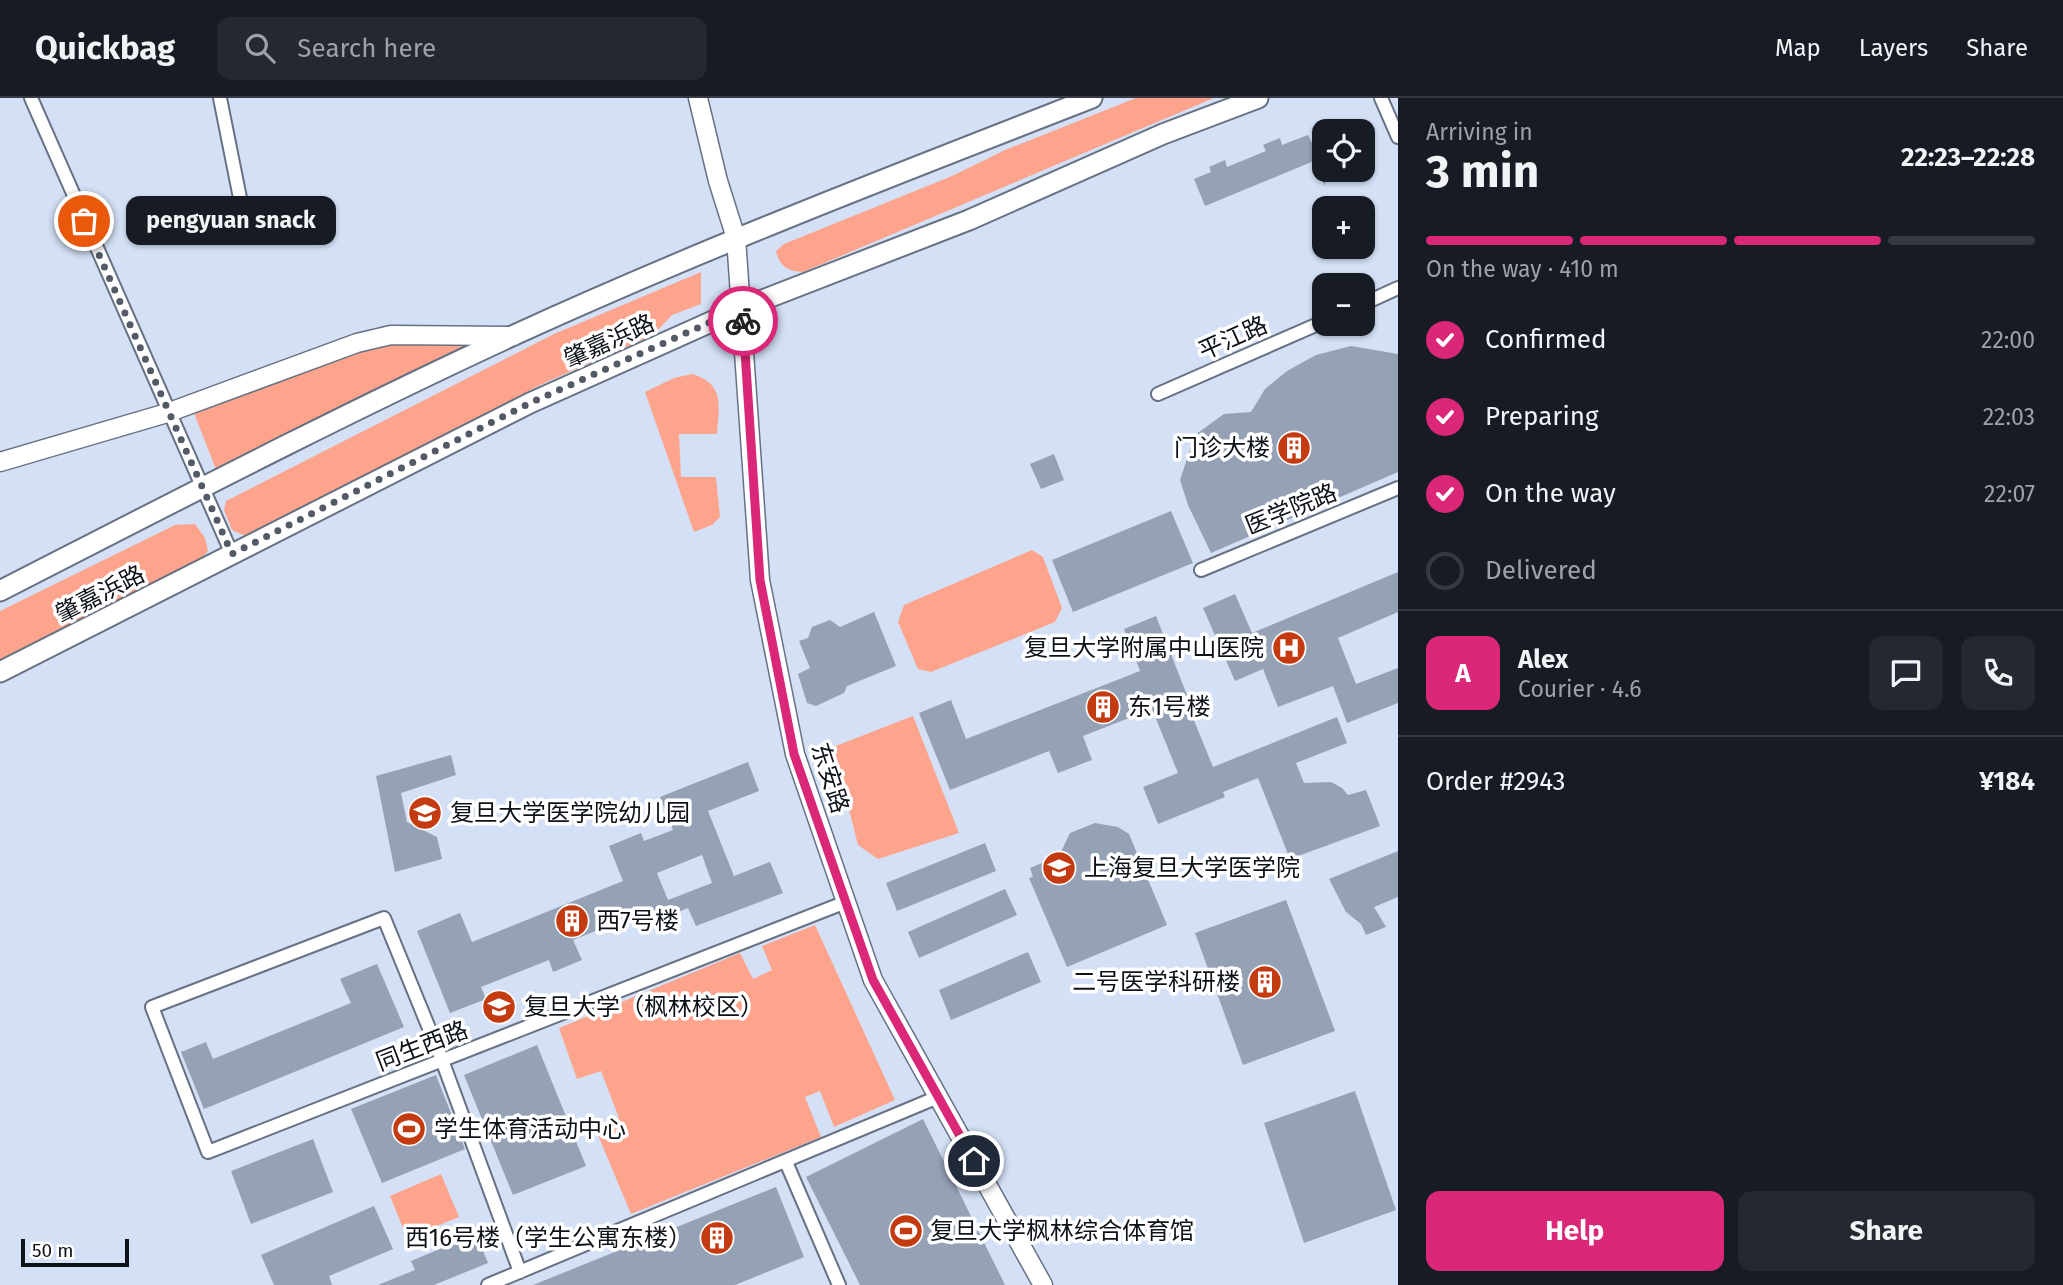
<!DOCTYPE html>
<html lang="en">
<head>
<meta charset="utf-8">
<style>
	body { margin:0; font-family:"Fira Sans","Noto Sans SC",sans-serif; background:#242831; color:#f1f3f6; height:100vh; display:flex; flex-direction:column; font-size:26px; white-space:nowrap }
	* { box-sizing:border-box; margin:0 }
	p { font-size:23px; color:#9ea1a6 }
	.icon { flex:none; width:38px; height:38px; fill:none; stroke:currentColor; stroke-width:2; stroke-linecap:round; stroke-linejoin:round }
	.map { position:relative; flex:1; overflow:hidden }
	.sheet { display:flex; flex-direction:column; background:#171b24; width:665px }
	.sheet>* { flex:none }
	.tools { position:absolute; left:1312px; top:21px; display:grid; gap:14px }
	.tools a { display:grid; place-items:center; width:63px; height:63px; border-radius:14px; background:#171b24; box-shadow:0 2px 5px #0004; font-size:35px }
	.scale { position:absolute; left:21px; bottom:18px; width:108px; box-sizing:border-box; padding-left:7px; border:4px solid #0d1219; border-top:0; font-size:19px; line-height:24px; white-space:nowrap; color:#0d1219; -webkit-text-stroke:5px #fff; paint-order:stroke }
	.pin { position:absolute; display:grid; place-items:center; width:60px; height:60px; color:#fff; margin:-30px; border:4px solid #fff; border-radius:50%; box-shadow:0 2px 7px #0007 }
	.courier { position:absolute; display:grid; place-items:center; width:70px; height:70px; margin:-35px; border:5px solid #db2777; border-radius:50%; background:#fff; color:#222; box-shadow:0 2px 9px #0007 }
	.bubble { position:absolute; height:49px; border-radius:14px; background:#171b24; box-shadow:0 2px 5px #0004; font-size:23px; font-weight:700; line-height:49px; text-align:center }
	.headline em { font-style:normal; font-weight:700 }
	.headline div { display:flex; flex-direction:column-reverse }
	.headline { display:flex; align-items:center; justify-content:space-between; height:119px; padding:0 28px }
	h1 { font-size:46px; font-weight:700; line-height:52px }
	.bar { display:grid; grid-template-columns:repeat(4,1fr); gap:10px 7px; align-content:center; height:84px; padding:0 28px }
	.bar i { height:9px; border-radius:5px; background:#363941 }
	.bar .selected { background:#db2777 }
	.bar p { grid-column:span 4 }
	.line { display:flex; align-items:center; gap:18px; padding:0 28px; border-top:2px solid #363941 }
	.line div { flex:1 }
	.round { display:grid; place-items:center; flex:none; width:74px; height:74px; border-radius:14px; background:#242831 }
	ol { padding:0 28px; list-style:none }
	li { display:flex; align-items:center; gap:21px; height:77px }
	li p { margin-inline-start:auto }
	li .icon { padding:7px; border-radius:50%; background:#db2777; color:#fff; stroke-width:4 }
	li:last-child { color:#9ea1a6 }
	li i { width:38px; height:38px; border:4px solid #363941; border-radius:50% }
	.button { display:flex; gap:14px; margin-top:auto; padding:14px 28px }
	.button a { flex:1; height:80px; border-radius:14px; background:#db2777; color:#fff; font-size:28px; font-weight:700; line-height:80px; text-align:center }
	.button a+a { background:#242831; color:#f1f3f6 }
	header { display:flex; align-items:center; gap:42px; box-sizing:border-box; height:98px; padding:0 35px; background:#171b24; border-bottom:2px solid #363941 }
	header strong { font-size:33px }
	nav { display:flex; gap:38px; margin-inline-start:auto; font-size:24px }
	.search { width:490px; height:63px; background:#242831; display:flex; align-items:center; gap:18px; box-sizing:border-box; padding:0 24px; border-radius:14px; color:#9ea1a6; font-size:26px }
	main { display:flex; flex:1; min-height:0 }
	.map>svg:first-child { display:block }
	.green { fill:#ffa48c }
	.building { fill:#95a1b5; fill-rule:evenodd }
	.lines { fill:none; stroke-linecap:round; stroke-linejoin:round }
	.street-casing { stroke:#667284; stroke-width:16 }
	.secondary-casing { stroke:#667284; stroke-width:21 }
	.primary-casing { stroke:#667284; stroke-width:23 }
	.street { stroke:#fff; stroke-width:12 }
	.secondary { stroke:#fff; stroke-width:18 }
	.primary { stroke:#fff; stroke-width:19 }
	.done { stroke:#525a66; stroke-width:7; stroke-dasharray:0 12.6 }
	.route { stroke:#db2777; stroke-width:9 }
	.labels { text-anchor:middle; stroke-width:7; stroke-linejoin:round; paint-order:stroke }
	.street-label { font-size:24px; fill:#0d1219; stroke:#fff }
	.poi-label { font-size:24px; fill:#0d1219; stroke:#fff; text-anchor:start }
</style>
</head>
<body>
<header>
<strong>Quickbag</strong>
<div class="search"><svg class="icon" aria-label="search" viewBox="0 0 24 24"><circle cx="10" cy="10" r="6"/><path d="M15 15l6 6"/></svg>Search here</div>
<nav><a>Map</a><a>Layers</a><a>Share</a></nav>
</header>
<main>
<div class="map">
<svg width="1398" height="1187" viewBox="0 0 1398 1187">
	<rect width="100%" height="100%" fill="#d3e0f5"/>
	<path class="green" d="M1136,0h78l-411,174c-15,-1 -23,-5 -27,-21l8,-7 168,-68 53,-26z
		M701,174v32l-29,11 -19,20 -111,49 -294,153 -16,-7 -8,-20 2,-9 328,-167z
		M405,244l77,2 -265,128 -23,-59c69,-27 137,-59 211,-71z
		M692,276c33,10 27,31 25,60h-38l2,43h35l4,40 -8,8 -18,7 -49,-140 29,-14z
		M195,426l10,14 3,13 -12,14 -196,96v-50l175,-86z
		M1032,452l11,7 19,51 -7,14 -124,50 -13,-3 -20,-47 6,-17z
		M913,618l46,117 -81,26 -20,-14 -25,-98z
		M815,827l80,175 -61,27 -14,-36 -15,6 16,40 -190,77 -36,-86 24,-10 -18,-47 -24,8 -18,-51 181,-75 13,26 19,-9 -10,-24z
		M441,1076l18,43 -52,21 -17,-42z"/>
	<path class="building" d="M1308,37l4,8 13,-5v48l-11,-25 -109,45 -11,-27 17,-7 -2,-5 16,-7 2,7 39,-16 -3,-6 17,-7 2,7z
		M1351,248l47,8v118l-187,81 -23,-48 -8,-25 15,-45 29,-21 27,-2 14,-23 22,-18 29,-16z
		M1054,356l10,26 -23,9 -11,-25z
		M1171,413l22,52 -120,49 -21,-52z
		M1398,474v40l-60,26 18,46 42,-16v35l-51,20 -14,-37 -55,21 -15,-38 -28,12 -32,-73 32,-14 17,39z
		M874,514l22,54 -49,20 -3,7 -28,13 -9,-3 -9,-29 12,-6 -11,-27 9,-3 4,-11 18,-7 10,7z
		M1156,518l31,79 -3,1 29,71 124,-50 10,26 -51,20 8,20 27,-1 11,6 6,7 18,-5 14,36 -90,33 -32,-81 -35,14 2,5 -67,27 -15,-37 35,-14 -26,-64 -69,27 9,24 -34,13 -9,-22 -99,39 -31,-77 32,-13 15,39 174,-68 -16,-42z
		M451,657l5,20 -55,18 6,29 30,15 5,22 -47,13 -19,-96z
		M748,664l11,29 -51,20 26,65 36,-14 13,31 -87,33 -8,-18 -47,19 -5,-12 -63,25 9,20 -29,12 -4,-12 -68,27 5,12 -36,14 -33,-82 43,-18 12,29 151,-61 -14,-35 32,-13 3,8 29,-11 -13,-33zM702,757l10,28 -44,17 -11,-27z
		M1095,725l23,4 11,7 38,91 -100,42 -38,-89 4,-1 -3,-9 29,-12 11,-23z
		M985,745l11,28 -99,40 -11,-28z
		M1398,753v46l-24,10 12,20 -20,8 -5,-11 -15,-12 -17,-33z
		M1005,791l12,26 -98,43 -11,-26z
		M1286,802l49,131 -92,34 -48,-132z
		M1028,854l13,30 -90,38 -12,-30z
		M377,866l27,63 -200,82 -23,-57 25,-10 7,17 138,-56 -11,-24z
		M537,947l49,121 -73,29 -49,-120z
		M436,977l29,74 -83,34 -31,-74z
		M1355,993l41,119 -92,33 -40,-120z
		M923,1021l82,166h-145l-54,-108z
		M313,1041l20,53 -82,32 -20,-53z
		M776,1089l28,70 -69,28h-202z
		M374,1108l19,43 -64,27 3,9h-58l-13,-30z
		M476,1136l12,29 -54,22h-56l37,-15 -4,-9z"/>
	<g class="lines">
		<g class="street-casing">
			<path id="street" d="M31,0l201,456
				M220,0l20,100
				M1381,0l17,39
				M1363,206l35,-16
				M1158,296l167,-73
				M1201,472l197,-82
				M786,1064l53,123
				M520,1174l-78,-212 -58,-142 -232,89 56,145 638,-250
				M488,1187l450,-188"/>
		</g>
		<g class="secondary-casing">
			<path id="secondary" d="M698,0l20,83 18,57 24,342 35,174 78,226 170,305
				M0,364l167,-49 190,-70 34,-8 122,1"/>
		</g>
		<g class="primary-casing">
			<path id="primary" d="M0,493c170,-87 339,-175 512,-255 190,-87 385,-162 580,-238
				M0,574l530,-269 212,-95 227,-88 194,-86 95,-36"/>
		</g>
		<use href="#street" class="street"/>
		<use href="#secondary" class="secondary"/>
		<use href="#primary" class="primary"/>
	</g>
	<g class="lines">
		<path class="done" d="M84,123l148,333 298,-151 212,-95 1,13"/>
		<path class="route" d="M743,223l17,259 34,174 79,226 101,181"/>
	</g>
	<defs>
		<g id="building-disc" transform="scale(1.75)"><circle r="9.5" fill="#c43b11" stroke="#fff"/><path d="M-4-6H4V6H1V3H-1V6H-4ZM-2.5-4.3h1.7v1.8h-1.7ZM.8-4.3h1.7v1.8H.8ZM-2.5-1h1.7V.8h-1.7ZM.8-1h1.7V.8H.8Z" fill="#fff"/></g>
		<g id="hospital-disc" transform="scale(1.75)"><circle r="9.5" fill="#c43b11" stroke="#fff"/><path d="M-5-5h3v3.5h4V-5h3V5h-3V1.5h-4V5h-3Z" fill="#fff"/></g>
		<g id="school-disc" transform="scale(1.75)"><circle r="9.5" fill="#c43b11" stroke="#fff"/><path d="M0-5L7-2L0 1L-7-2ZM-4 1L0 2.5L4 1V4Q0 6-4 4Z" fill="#fff"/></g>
		<g id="university-disc" transform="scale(1.75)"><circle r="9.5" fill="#c43b11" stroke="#fff"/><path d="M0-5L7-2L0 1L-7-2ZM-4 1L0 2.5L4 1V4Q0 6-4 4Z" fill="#fff"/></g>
		<g id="stadium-disc" transform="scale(1.75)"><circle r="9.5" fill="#c43b11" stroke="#fff"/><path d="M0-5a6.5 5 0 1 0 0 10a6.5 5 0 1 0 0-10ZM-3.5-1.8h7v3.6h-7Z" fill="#fff"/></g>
	</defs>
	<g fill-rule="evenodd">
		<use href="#building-disc" x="1294" y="350"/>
		<use href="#hospital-disc" x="1289" y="550"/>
		<use href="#building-disc" x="1103" y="609"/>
		<use href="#school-disc" x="425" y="715"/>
		<use href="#school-disc" x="1059" y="770"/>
		<use href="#building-disc" x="572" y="823"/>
		<use href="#building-disc" x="1265" y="884"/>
		<use href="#university-disc" x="499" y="909"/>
		<use href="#stadium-disc" x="409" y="1031"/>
		<use href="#stadium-disc" x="906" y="1133"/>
		<use href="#building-disc" x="717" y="1140"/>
	</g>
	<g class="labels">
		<g class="street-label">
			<text transform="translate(1233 240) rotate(-24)" y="8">平江路</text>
			<text transform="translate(609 243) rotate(-24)" y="8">肇嘉浜路</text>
			<text transform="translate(1291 411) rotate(-22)" y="8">医学院路</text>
			<text transform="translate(100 496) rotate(-27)" y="8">肇嘉浜路</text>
			<text transform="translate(830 680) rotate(72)" y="8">东安路</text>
			<text transform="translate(422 948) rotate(-21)" y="8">同生西路</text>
		</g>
		<g class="poi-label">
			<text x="1270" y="358" text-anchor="end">门诊大楼</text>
			<text x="1264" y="558" text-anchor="end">复旦大学附属中山医院</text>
			<text x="1128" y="617">东1号楼</text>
			<text x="450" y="723">复旦大学医学院幼儿园</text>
			<text x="1084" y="778">上海复旦大学医学院</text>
			<text x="596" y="831">西7号楼</text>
			<text x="1240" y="892" text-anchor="end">二号医学科研楼</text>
			<text x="524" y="917">复旦大学（枫林校区）</text>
			<text x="434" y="1039">学生体育活动中心</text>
			<text x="930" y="1141">复旦大学枫林综合体育馆</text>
			<text x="692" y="1148" text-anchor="end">西16号楼（学生公寓东楼）</text>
		</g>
	</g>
</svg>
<div class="tools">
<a><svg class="icon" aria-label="locate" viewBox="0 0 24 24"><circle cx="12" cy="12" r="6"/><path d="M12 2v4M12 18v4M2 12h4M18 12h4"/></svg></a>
<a>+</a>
<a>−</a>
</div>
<div class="scale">50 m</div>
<div class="pin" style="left:84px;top:123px;background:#ea580c"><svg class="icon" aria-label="bag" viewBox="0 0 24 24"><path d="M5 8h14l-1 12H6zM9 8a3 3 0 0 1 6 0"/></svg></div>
<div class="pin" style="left:974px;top:1063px;background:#1f2937"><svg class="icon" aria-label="home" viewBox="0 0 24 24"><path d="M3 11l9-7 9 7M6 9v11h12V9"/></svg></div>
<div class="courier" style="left:743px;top:223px"><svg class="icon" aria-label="bike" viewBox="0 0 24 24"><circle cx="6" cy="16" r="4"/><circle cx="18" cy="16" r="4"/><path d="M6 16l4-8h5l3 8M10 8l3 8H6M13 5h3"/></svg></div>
<div class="bubble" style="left:126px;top:98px;width:210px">pengyuan snack</div>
</div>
<section class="sheet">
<div class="headline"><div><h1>3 min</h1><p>Arriving in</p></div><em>22:23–22:28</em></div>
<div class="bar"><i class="selected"></i><i class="selected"></i><i class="selected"></i><i></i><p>On the way · 410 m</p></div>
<ol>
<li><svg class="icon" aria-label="check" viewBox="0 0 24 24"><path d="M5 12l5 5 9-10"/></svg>Confirmed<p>22:00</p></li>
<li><svg class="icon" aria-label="check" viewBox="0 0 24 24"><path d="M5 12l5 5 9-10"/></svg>Preparing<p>22:03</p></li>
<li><svg class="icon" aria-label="check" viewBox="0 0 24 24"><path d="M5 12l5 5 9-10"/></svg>On the way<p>22:07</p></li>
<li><i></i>Delivered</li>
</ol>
<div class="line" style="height:126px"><b class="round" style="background:#db2777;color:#fff">A</b><div><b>Alex</b><p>Courier · 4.6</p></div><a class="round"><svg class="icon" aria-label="chat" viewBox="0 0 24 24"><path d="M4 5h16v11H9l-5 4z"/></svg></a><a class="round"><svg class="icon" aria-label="phone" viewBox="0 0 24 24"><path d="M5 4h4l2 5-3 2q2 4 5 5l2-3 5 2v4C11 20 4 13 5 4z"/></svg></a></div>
<div class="line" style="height:91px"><div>Order #2943</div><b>¥184</b></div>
<div class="button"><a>Help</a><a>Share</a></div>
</section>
</main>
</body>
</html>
